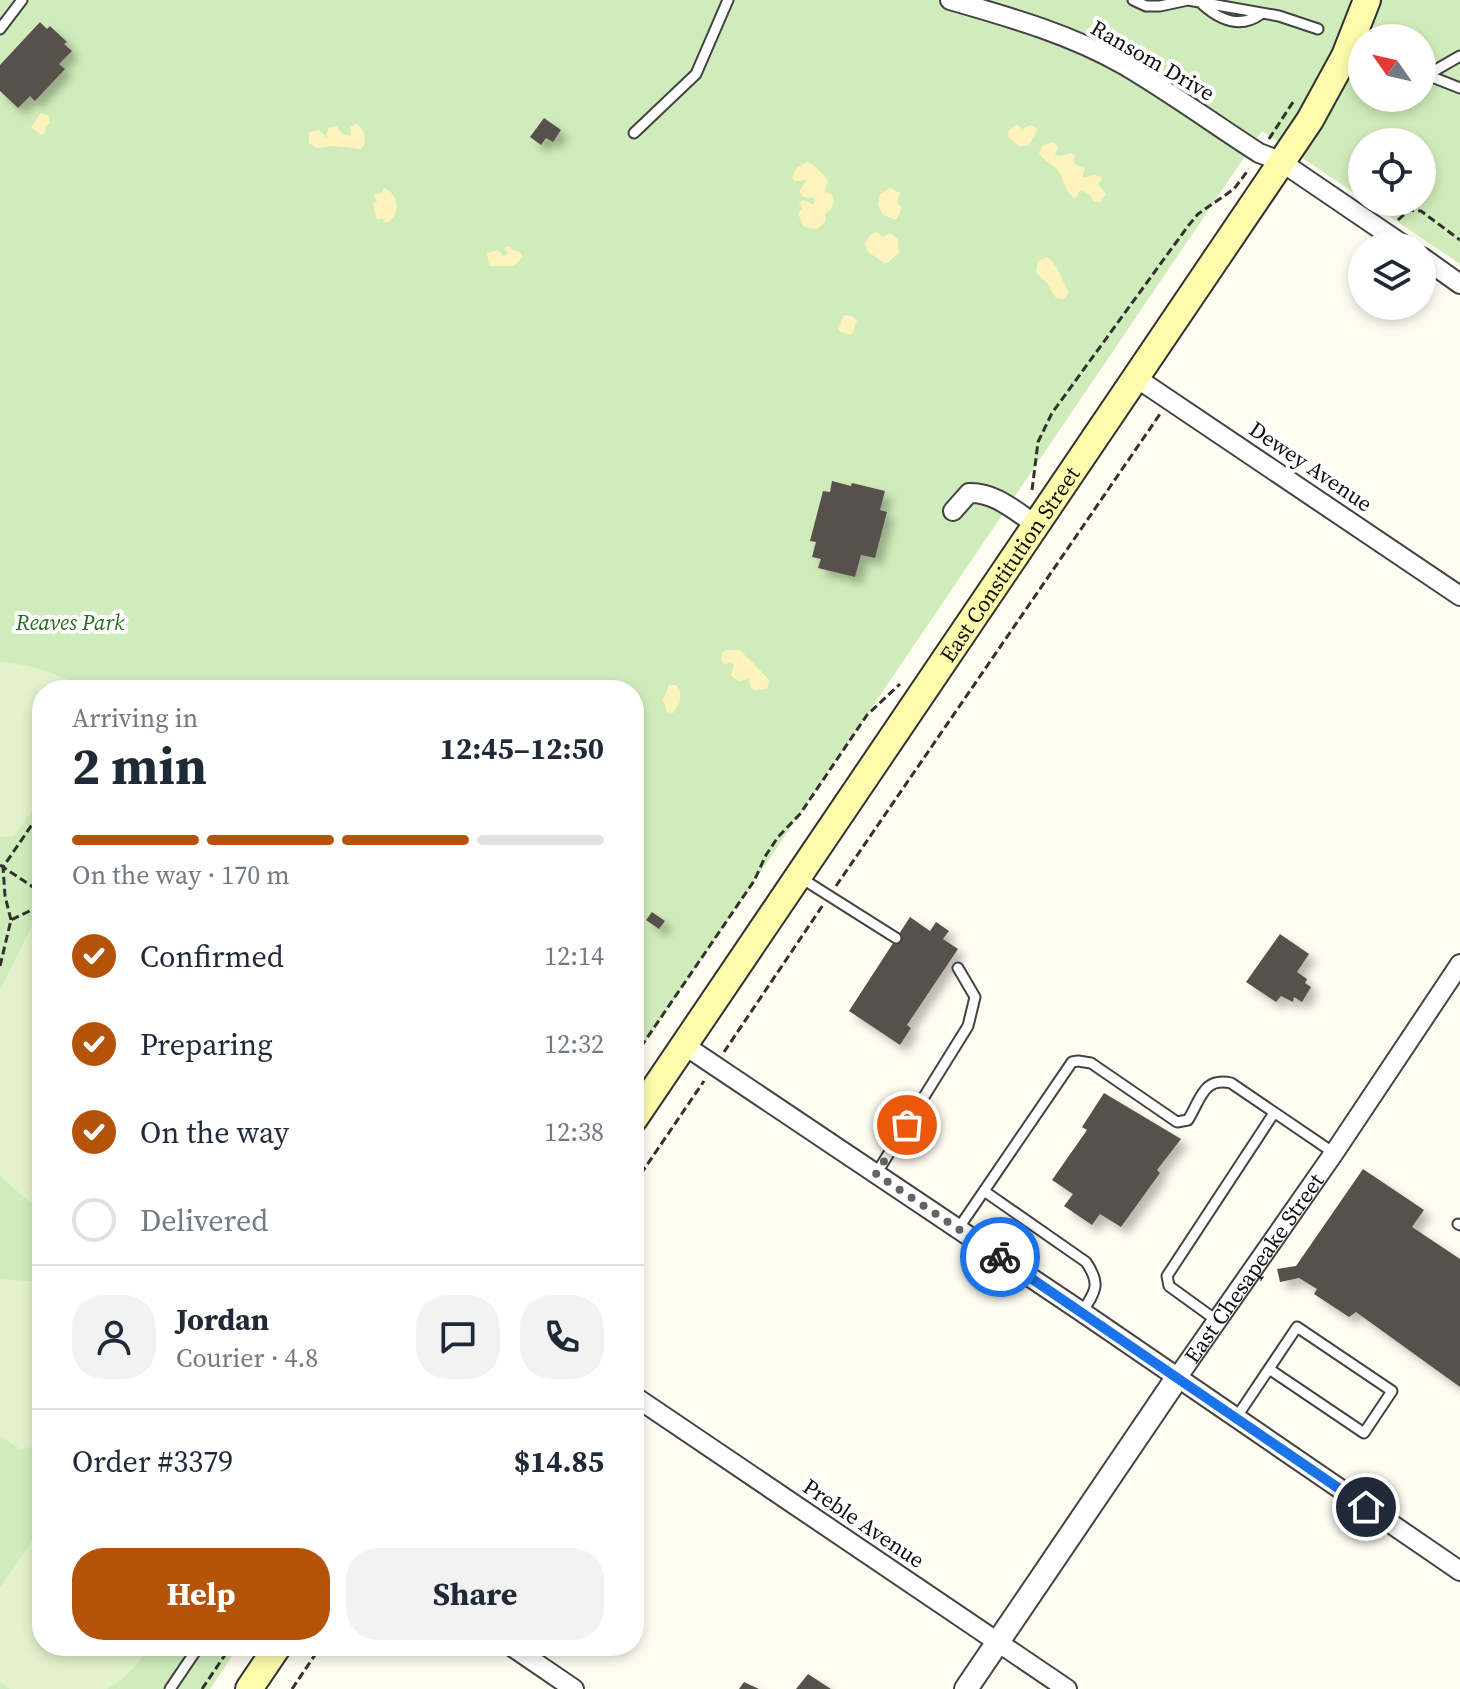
<!DOCTYPE html>
<html lang="en">
<head>
<meta charset="utf-8">
<style>
	body { margin:0; font-family:"Source Serif 4",serif; background:#f2f2f3; color:#1f2937; height:100vh; display:flex; flex-direction:column; font-size:30px; white-space:nowrap }
	* { box-sizing:border-box; margin:0 }
	p { font-size:26px; color:#747a83 }
	.icon { flex:none; width:44px; height:44px; fill:none; stroke:currentColor; stroke-width:2; stroke-linecap:round; stroke-linejoin:round }
	.map { position:relative; flex:1; overflow:hidden }
	.details { position:absolute; left:32px; top:680px; width:612px; height:976px; display:flex; flex-direction:column; background:#fff; border-radius:32px; box-shadow:0 4px 12px #0003 }
	.details>* { flex:none }
	.needle { width:52px; rotate:304deg }
	.controls { position:absolute; left:1348px; top:24px; display:grid; gap:16px }
	.controls a { display:grid; place-items:center; width:88px; height:88px; border-radius:50%; background:#fff; box-shadow:0 4px 12px #0003; font-size:40px }
	.pin { position:absolute; display:grid; place-items:center; width:68px; height:68px; color:#fff; margin:-34px; border:4px solid #fff; border-radius:50%; box-shadow:0 2px 8px #0007 }
	.courier { position:absolute; display:grid; place-items:center; width:80px; height:80px; margin:-40px; border:6px solid #1a73e8; border-radius:50%; background:#fff; color:#222; box-shadow:0 2px 10px #0007 }
	.summary em { font-style:normal; font-weight:700 }
	.summary div { display:flex; flex-direction:column-reverse }
	.summary { display:flex; align-items:center; justify-content:space-between; height:136px; padding:0 40px }
	h1 { font-size:52px; font-weight:700; line-height:60px }
	.bar { display:grid; grid-template-columns:repeat(4,1fr); gap:12px 8px; align-content:center; height:96px; padding:0 40px }
	.bar i { height:10px; border-radius:6px; background:#e0e1e3 }
	.bar .active { background:#b45309 }
	.bar p { grid-column:span 4 }
	.line { display:flex; align-items:center; gap:20px; padding:0 40px; border-top:2px solid #e0e1e3 }
	.line div { flex:1 }
	.round { display:grid; place-items:center; flex:none; width:84px; height:84px; border-radius:32px; background:#f2f2f3 }
	ol { padding:0 40px; list-style:none }
	li { display:flex; align-items:center; gap:24px; height:88px }
	li p { margin-inline-start:auto }
	li .icon { padding:8px; border-radius:50%; background:#b45309; color:#fff; stroke-width:4 }
	li:last-child { color:#747a83 }
	li i { width:44px; height:44px; border:4px solid #e0e1e3; border-radius:50% }
	.action { display:flex; gap:16px; margin-top:auto; padding:16px 40px }
	.action a { flex:1; height:92px; border-radius:32px; background:#b45309; color:#fff; font-size:32px; font-weight:700; line-height:92px; text-align:center }
	.action a+a { background:#f2f2f3; color:#1f2937 }
	.map>svg:first-child { display:block }
	.green { fill:#d0ecba; fill-rule:evenodd }
	.sand { fill:#fdf3bd }
	.pitch { fill:#e3f2cc }
	.building { fill:#59514b; filter:url(#shadow) }
	.lines { fill:none; stroke-linecap:round; stroke-linejoin:round }
	.service-casing { stroke:#434343; stroke-width:13 }
	.minor-casing { stroke:#434343; stroke-width:22 }
	.tertiary-casing { stroke:#434343; stroke-width:26 }
	.secondary-casing { stroke:#323232; stroke-width:30 }
	.path { stroke:#323232; stroke-width:3; stroke-dasharray:8 4; stroke-linecap:butt }
	.service { stroke:#fff; stroke-width:9 }
	.minor { stroke:#fff; stroke-width:18 }
	.tertiary { stroke:#fff; stroke-width:22 }
	.secondary { stroke:#fffbad; stroke-width:26 }
	.done { stroke:#64635f; stroke-width:8; stroke-dasharray:0 14.4 }
	.route { stroke:#1a73e8; stroke-width:10 }
	.labels { text-anchor:middle; stroke-width:8; stroke-linejoin:round; paint-order:stroke }
	.street-label { font-size:22px; fill:#101010; stroke:#fff }
	.park-label { font-size:22px; font-style:italic; fill:#276b1c; stroke:#fff }
</style>
</head>
<body>
<div class="map">
<svg width="1460" height="1689" viewBox="0 0 1460 1689">
	<defs>
		<filter id="shadow"><feDropShadow dx="7" dy="7" stdDeviation="4" flood-color="#0004"/></filter>
	</defs>
	<rect width="100%" height="100%" fill="#fffdf2"/>
	<path class="green" d="M0,0h1460v264l-92,-62h54v-60h-60v56l-100,-67 -628,928v-369h-592v956h197l-29,43h-210zM1362,38h60v60h-60z"/>
	<path class="sand" d="M41,113l7,2 2,8 -4,3 -1,7 -4,2 -10,-8z
		M356,124c8,4 10,14 8,21l-3,4 -28,-3 -16,2 -8,-5v-11l10,-2 8,8 1,-10 9,-2 5,8 9,2 -1,-9z
		M1017,124l5,5 9,-4 7,4 -10,17h-9l-11,-9 1,-7z
		M1054,142l4,5 -3,8 5,1 12,-3 3,3 -1,8 11,4 -3,10 13,-3 8,2 -5,7 8,10 -6,8h-6l-5,-8 -8,-4 -6,9c-11,-8 -10,-18 -17,-28 -6,-8 -14,-9 -19,-18l4,-8z
		M807,162c8,2 15,12 21,18l-3,11 7,4 2,6 -3,8 -6,5v8l-8,7 -13,-2 -6,-13 4,-6 -3,-6 4,-2 11,5v-7l-10,-1 -5,-5 7,-12 -11,1 -3,-3 4,-10z
		M384,188c15,6 17,24 5,34h-5l-1,-4 -6,2 -4,-15 4,-4 -4,-6 9,-2z
		M890,188l10,5 -3,9 5,6 -6,12 -13,-5 -5,-10 2,-11z
		M877,232l6,5 7,-4 8,6 1,14 -13,11 -18,-12 -3,-9 5,-8z
		M509,246l4,4 7,2 3,5 -9,9h-25l-2,-13 11,-3 6,6 4,-3 -4,-5z
		M1047,257c11,7 15,24 22,35l-5,7 -8,-1 -10,-16 -10,-9 2,-12z
		M844,315l8,1 5,5 -4,12 -4,2 -11,-5z
		M726,650h13c7,6 27,25 30,31l-2,8 -13,1 -4,-3 -1,-8 -10,2 -8,-5 3,-11 -4,-2 -6,1 -3,-4 1,-7z
		M669,685h7l4,5v12l-7,11 -6,-1 -4,-12z"/>
	<path class="pitch" d="M0,662c31,2 58,11 85,28h-43v107l-28,39 -14,1z
		M37,916l5,4v293l-42,-37v-186z
		M0,1279l42,3v160l-3,4 -19,3 -20,-13z
		M42,1533v113h106c-9,19 -23,33 -41,43h-97l-10,-7v-95l37,-53z"/>
	<path class="building" d="M40,22l7,7 3,-3 17,16 -3,2 8,7 -13,13 6,5 -30,32 -5,-5 -12,12 -18,-17v-26z
		M544,118l17,12 -8,12 -7,-4 -5,7 -11,-8z
		M832,481l19,5 1,-3 33,8 -5,19 7,2 -12,46 -14,-3 -6,22 -37,-9 3,-9 -9,-2 4,-15 -6,-1 13,-50 7,1z
		M652,912l13,9 -6,8 -13,-9z
		M910,917l20,14 6,-9 13,9 -6,8 15,10 -51,76 4,3 -11,17 -51,-34z
		M1280,934l29,20 -12,18 10,7 -2,4 6,4 -9,15 -8,-5 -1,5 -12,-6 -5,6 -30,-20z
		M1104,1093l77,46 -24,31 3,3 -39,54 -21,-13 -8,11 -28,-19 9,-12 -21,-14 35,-50 -5,-3z
		M1363,1169l61,41 -12,17 48,32v128l-104,-75 -7,5 -35,-23 3,-5 -18,-11 -19,4 -3,-13 19,-3z
		M808,1674l23,15h-35z
		M744,1682l15,7h-20z"/>
	<g class="lines">
		<g class="service-casing">
			<path id="service" d="M1133,0l13,6h14l28,-6 91,16 39,13
				M1203,5c17,15 37,24 58,9
				M0,29l22,-29
				M1422,73l38,15
				M1427,75l33,-19
				M634,133l62,-59 32,-74
				M801,878l95,60
				M876,1174l92,-148 7,-29 -17,-29
				M984,1191l102,71c15,22 10,29 -4,50
				M1458,1224l2,1
				M958,1229l114,-167 6,-1 13,2 86,59 11,-2c13,-21 15,-43 43,-37l103,70
				M1216,1320l-47,-34 -2,-10 107,-163
				M1236,1418l61,-91 95,64 -28,42 -95,-64
				M170,1689l29,-43"/>
		</g>
		<g class="minor-casing">
			<g id="minor">
				<path d="M950,0c59,17 120,34 174,65 46,27 90,59 135,88l21,8 125,85"/>
				<path d="M1422,257l38,27"/>
				<path d="M1135,377l325,219"/>
				<path d="M953,511l16,-18c26,-1 46,18 66,31"/>
				<path d="M684,1045l398,267 378,259"/>
				<path id="s1" d="M1177,1378l157,-225 126,-189"/>
				<path d="M634,1396l433,293"/>
				<path d="M511,1646l63,43"/>
			</g>
		</g>
		<g class="tertiary-casing">
			<path id="tertiary" d="M966,1689l211,-311"/>
		</g>
		<g class="secondary-casing">
			<g id="secondary">
				<path id="s2" d="M634,1119l676,-999 35,-64 22,-56"/>
				<path d="M249,1689l29,-43"/>
			</g>
		</g>
		<path class="path" d="M1269,139l24,-37
			M1398,220l11,-10 12,1 39,29
			M1032,490l6,-48 14,-29 136,-187 10,-12 36,-25 15,-20
			M0,865l42,28
			M836,886l324,-472
			M11,920l-6,-24 -2,-29 39,-57
			M0,966l11,-46 31,-15
			M724,1052l99,-147
			M634,1057l120,-176 12,-26 12,-18 22,-23 67,-99 33,-31
			M634,1184l70,-103
			M202,1689l29,-43
			M292,1689l29,-43"/>
		<use href="#service" class="service"/>
		<use href="#minor" class="minor"/>
		<use href="#tertiary" class="tertiary"/>
		<use href="#secondary" class="secondary"/>
	</g>
	<g class="lines">
		<path class="done" d="M907,1125l-31,49 124,83"/>
		<path class="route" d="M1000,1257l366,250"/>
	</g>
	<g class="labels">
		<g class="street-label">
			<text transform="translate(1153 60) rotate(30)" y="8">Ransom Drive</text>
			<text transform="translate(1311 466) rotate(34)" y="8">Dewey Avenue</text>
			<text dy="8" stroke="none"><textPath href="#s2" startOffset="670">East Constitution Street</textPath></text>
			<text dy="8" stroke="none"><textPath href="#s1" startOffset="134">East Chesapeake Street</textPath></text>
			<text transform="translate(864 1523) rotate(34)" y="8">Preble Avenue</text>
		</g>
		<g class="park-label">
			<text x="70" y="630">Reaves Park</text>
		</g>
	</g>
</svg>
<div class="controls">
<a><svg class="needle" viewBox="-14 -14 28 28"><path d="M0-13l5 13h-10z" fill="#e53935"/><path d="M0 13l5-13h-10z" fill="#747a83"/></svg></a>
<a><svg class="icon" aria-label="locate" viewBox="0 0 24 24"><circle cx="12" cy="12" r="6"/><path d="M12 2v4M12 18v4M2 12h4M18 12h4"/></svg></a>
<a><svg class="icon" aria-label="layers" viewBox="0 0 24 24"><path d="M12 4l9 5-9 5-9-5zM3 14l9 5 9-5"/></svg></a>
</div>
<div class="pin" style="left:907px;top:1125px;background:#ea580c"><svg class="icon" aria-label="bag" viewBox="0 0 24 24"><path d="M5 8h14l-1 12H6zM9 8a3 3 0 0 1 6 0"/></svg></div>
<div class="pin" style="left:1366px;top:1507px;background:#1f2937"><svg class="icon" aria-label="home" viewBox="0 0 24 24"><path d="M3 11l9-7 9 7M6 9v11h12V9"/></svg></div>
<div class="courier" style="left:1000px;top:1257px"><svg class="icon" aria-label="bike" viewBox="0 0 24 24"><circle cx="6" cy="16" r="4"/><circle cx="18" cy="16" r="4"/><path d="M6 16l4-8h5l3 8M10 8l3 8H6M13 5h3"/></svg></div>
<section class="details">
<div class="summary"><div><h1>2 min</h1><p>Arriving in</p></div><em>12:45–12:50</em></div>
<div class="bar"><i class="active"></i><i class="active"></i><i class="active"></i><i></i><p>On the way · 170 m</p></div>
<ol>
<li><svg class="icon" aria-label="check" viewBox="0 0 24 24"><path d="M5 12l5 5 9-10"/></svg>Confirmed<p>12:14</p></li>
<li><svg class="icon" aria-label="check" viewBox="0 0 24 24"><path d="M5 12l5 5 9-10"/></svg>Preparing<p>12:32</p></li>
<li><svg class="icon" aria-label="check" viewBox="0 0 24 24"><path d="M5 12l5 5 9-10"/></svg>On the way<p>12:38</p></li>
<li><i></i>Delivered</li>
</ol>
<div class="line" style="height:144px"><a class="round"><svg class="icon" aria-label="person" viewBox="0 0 24 24"><circle cx="12" cy="8" r="4"/><path d="M4 21q1-7 8-7t8 7"/></svg></a><div><b>Jordan</b><p>Courier · 4.8</p></div><a class="round"><svg class="icon" aria-label="chat" viewBox="0 0 24 24"><path d="M4 5h16v11H9l-5 4z"/></svg></a><a class="round"><svg class="icon" aria-label="phone" viewBox="0 0 24 24"><path d="M5 4h4l2 5-3 2q2 4 5 5l2-3 5 2v4C11 20 4 13 5 4z"/></svg></a></div>
<div class="line" style="height:104px"><div>Order #3379</div><b>$14.85</b></div>
<div class="action"><a>Help</a><a>Share</a></div>
</section>
</div>
</body>
</html>
